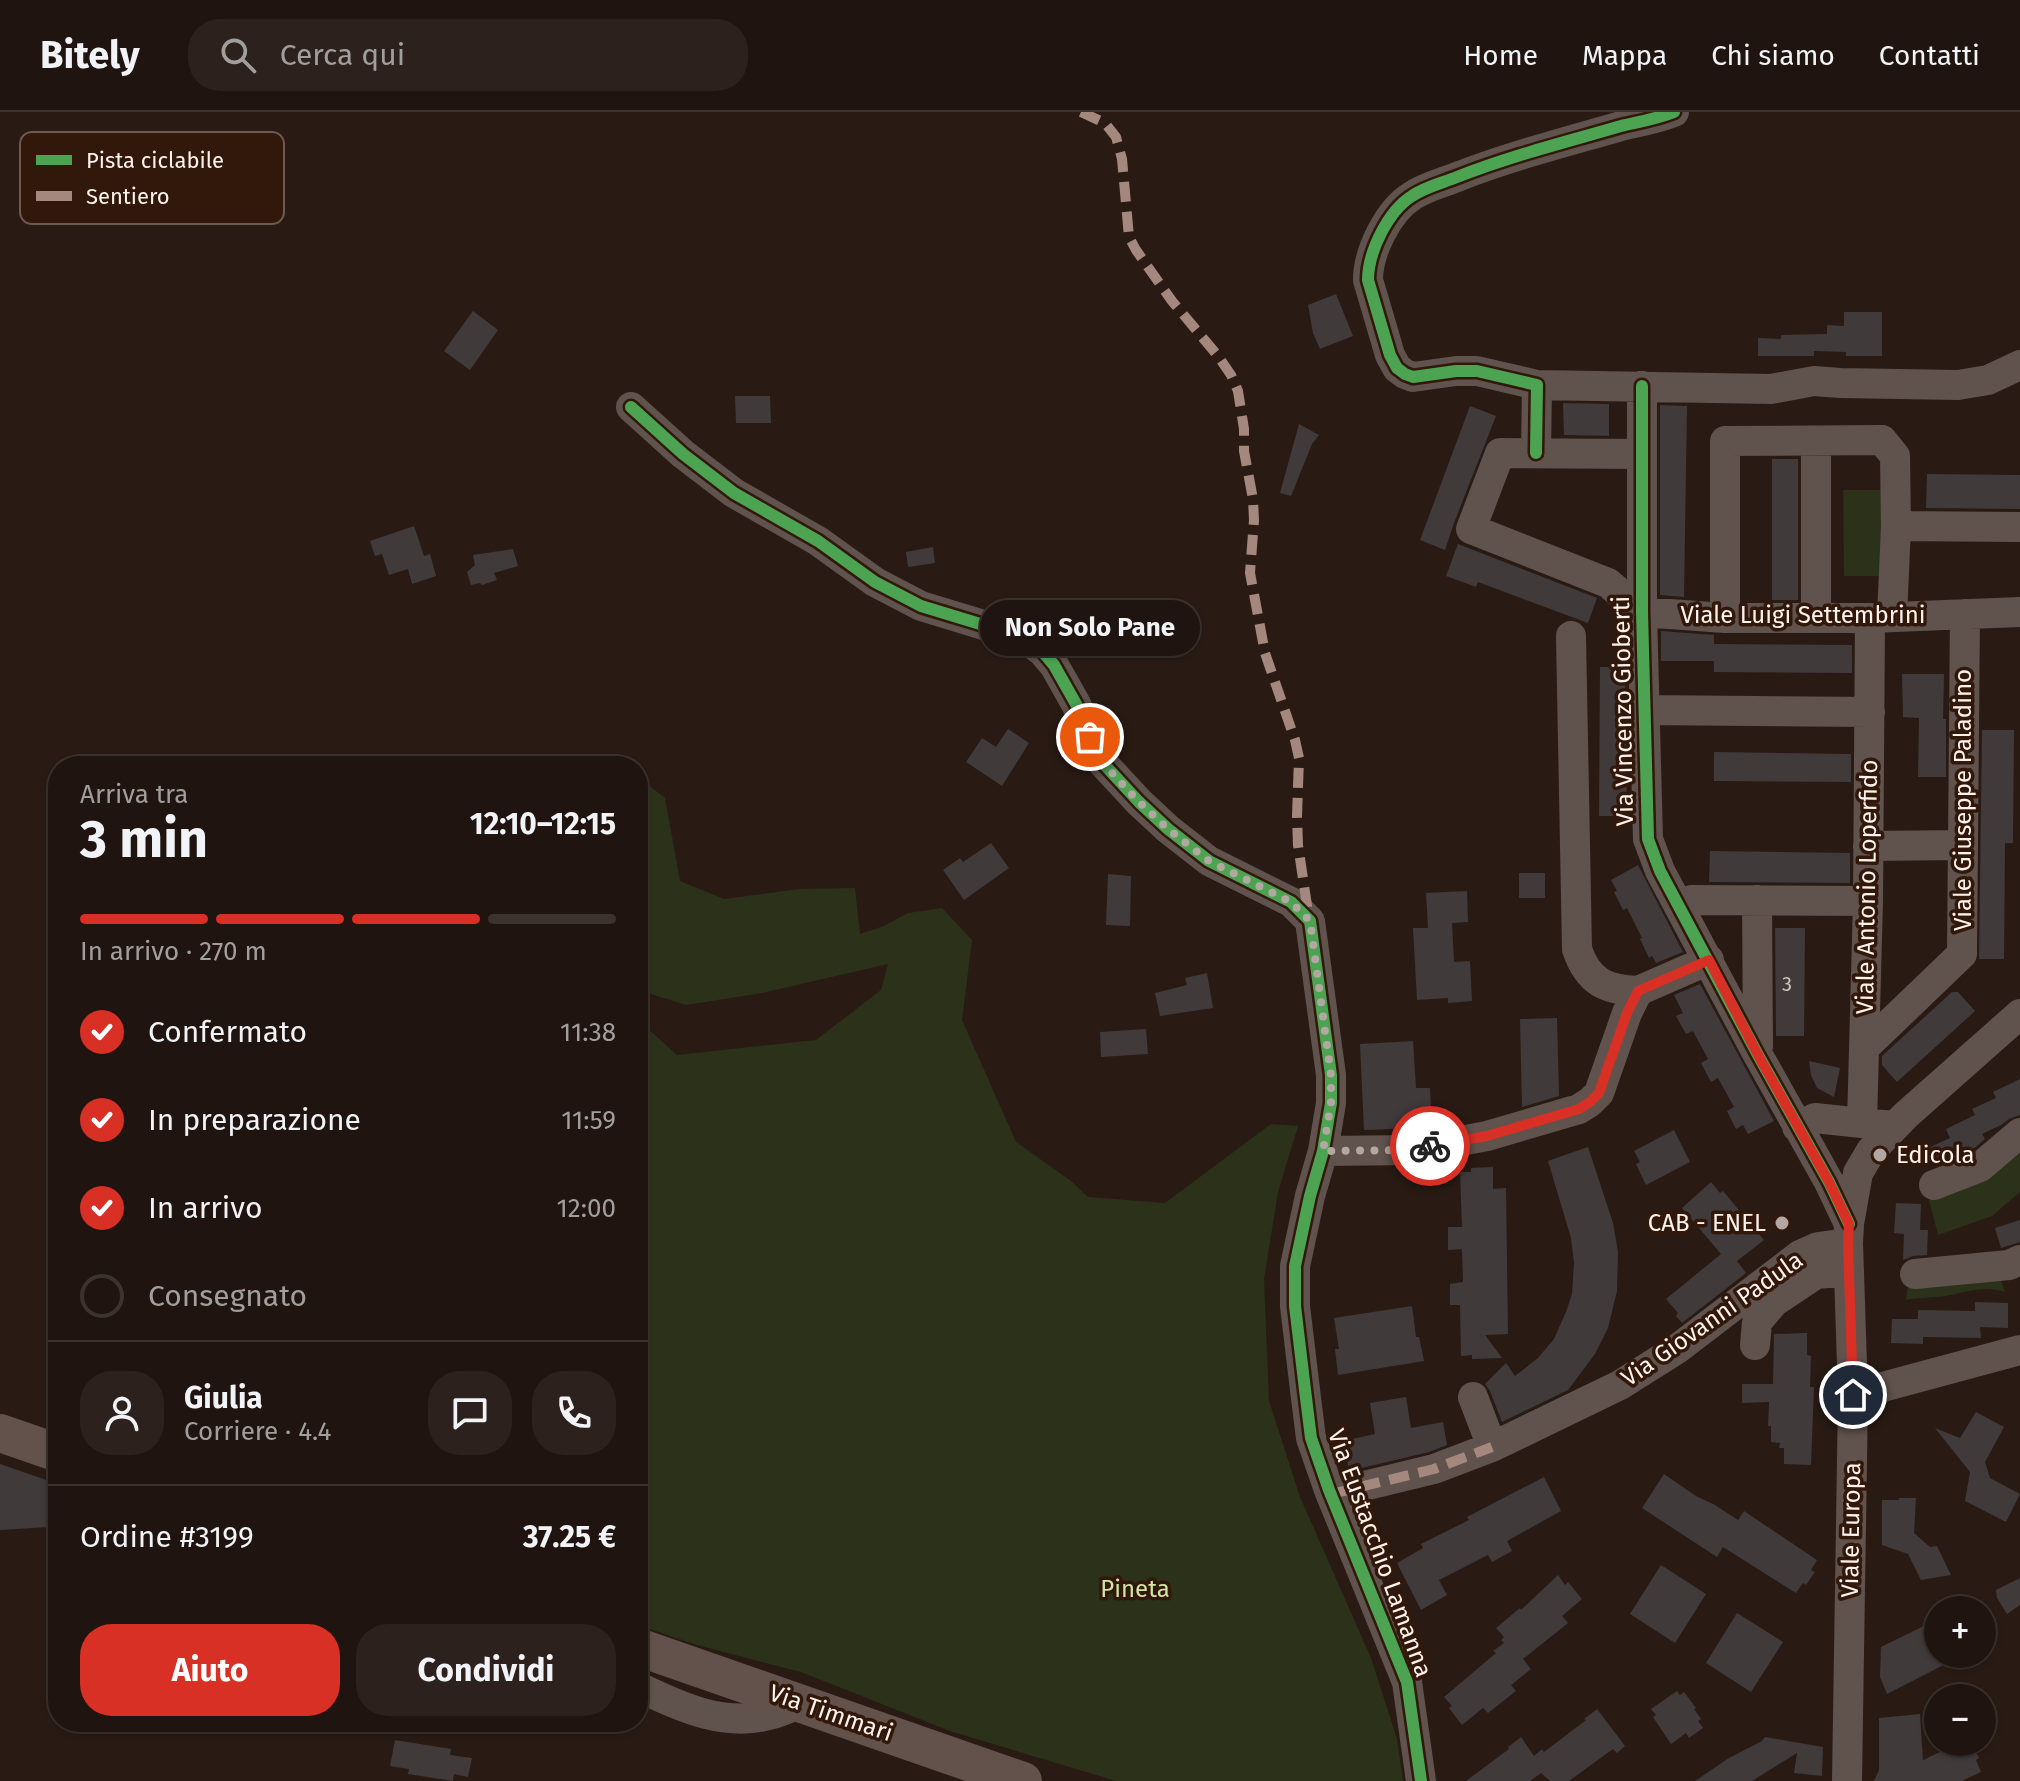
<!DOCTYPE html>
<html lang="it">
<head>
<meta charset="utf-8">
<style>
	body { margin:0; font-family:"Fira Sans",sans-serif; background:#2c211d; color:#f1f3f6; height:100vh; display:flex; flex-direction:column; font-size:30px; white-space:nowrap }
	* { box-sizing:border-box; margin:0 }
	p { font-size:26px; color:#a19e9e }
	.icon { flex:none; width:44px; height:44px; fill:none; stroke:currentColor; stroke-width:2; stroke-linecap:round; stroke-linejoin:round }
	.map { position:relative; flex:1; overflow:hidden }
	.drawer { position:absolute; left:48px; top:644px; width:600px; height:976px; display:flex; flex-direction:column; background:#1f140f; border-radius:32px; box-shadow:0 2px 6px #0004,0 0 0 2px #3c332f }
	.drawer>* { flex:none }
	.tools { position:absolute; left:1924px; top:1484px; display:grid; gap:16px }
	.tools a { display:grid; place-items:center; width:72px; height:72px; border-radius:50%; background:#1f140f; box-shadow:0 2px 6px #0004,0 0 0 2px #3c332f; font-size:40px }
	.pin { position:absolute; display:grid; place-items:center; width:68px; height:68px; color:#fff; margin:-34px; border:4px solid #fff; border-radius:50%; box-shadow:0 2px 8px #0007 }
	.courier { position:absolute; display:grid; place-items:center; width:80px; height:80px; margin:-40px; border:6px solid #d93025; border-radius:50%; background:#fff; color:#222; box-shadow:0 2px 10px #0007 }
	.bubble { position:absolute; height:56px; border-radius:28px; background:#1f140f; box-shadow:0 2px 6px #0004,0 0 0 2px #3c332f; font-size:26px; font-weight:700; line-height:56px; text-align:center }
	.summary em { font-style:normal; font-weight:700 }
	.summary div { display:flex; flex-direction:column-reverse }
	.summary { display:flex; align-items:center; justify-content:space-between; height:136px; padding:0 32px }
	h1 { font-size:52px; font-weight:700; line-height:60px }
	.bar { display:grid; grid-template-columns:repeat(4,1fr); gap:12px 8px; align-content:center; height:96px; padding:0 32px }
	.bar i { height:10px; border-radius:6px; background:#3c332f }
	.bar .selected { background:#d93025 }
	.bar p { grid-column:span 4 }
	.line { display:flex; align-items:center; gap:20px; padding:0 32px; border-top:2px solid #3c332f }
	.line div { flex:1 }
	.round { display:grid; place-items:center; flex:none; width:84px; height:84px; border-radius:32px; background:#2c211d }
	ol { padding:0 32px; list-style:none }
	li { display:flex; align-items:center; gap:24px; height:88px }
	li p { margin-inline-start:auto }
	li .icon { padding:8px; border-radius:50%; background:#d93025; color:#fff; stroke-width:4 }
	li:last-child { color:#a19e9e }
	li i { width:44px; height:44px; border:4px solid #3c332f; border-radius:50% }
	.cta { display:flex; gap:16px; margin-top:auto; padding:16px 32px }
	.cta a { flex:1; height:92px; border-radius:32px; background:#d93025; color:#fff; font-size:32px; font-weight:700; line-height:92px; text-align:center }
	.cta a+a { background:#2c211d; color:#f1f3f6 }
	header { display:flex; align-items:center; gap:48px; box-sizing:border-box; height:112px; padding:0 40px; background:#1f140f; border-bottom:2px solid #3c332f }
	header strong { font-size:38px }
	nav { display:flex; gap:44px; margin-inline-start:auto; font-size:28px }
	.search { width:560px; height:72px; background:#2c211d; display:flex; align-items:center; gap:20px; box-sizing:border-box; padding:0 28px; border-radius:32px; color:#a19e9e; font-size:30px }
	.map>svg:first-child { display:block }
	.green { fill:#2c311a }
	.building { fill:#403a3b }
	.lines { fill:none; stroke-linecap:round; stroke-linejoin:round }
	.minor { stroke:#60524d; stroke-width:30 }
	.major { stroke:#63524b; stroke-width:38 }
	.quiet { stroke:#a5887d; stroke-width:10; stroke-dasharray:20 10; stroke-linecap:butt }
	.cycleway-casing { stroke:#32180b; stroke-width:17 }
	.cycleway { stroke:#4ca352; stroke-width:12 }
	.done { stroke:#b3a7a1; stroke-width:8; stroke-dasharray:0 14.4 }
	.route { stroke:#d93025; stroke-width:10 }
	.poi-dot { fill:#b3a7a1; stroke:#32180b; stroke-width:3 }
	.labels { text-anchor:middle; stroke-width:7; stroke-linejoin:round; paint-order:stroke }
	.number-label { font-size:20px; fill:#cec4c0 }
	.street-label { font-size:24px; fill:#fef2ed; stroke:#32180b }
	.poi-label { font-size:24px; fill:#fef2ed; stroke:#32180b; text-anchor:start }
	.park-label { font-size:24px; fill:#d2e6a3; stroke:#32180b }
	.key { fill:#32180b; stroke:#6f594f; stroke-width:2 }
	.key-label { font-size:22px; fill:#fef2ed }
</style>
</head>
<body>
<header>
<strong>Bitely</strong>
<div class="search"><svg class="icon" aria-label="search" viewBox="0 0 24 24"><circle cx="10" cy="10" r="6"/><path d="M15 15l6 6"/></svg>Cerca qui</div>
<nav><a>Home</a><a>Mappa</a><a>Chi siamo</a><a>Contatti</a></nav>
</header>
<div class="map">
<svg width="2020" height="1669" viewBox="0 0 2020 1669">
	<rect width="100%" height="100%" fill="#291b14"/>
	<path class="green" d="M1843,378h44v86h-43z
		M638,665l27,21 15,83 44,18 75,-10 56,-1 5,46 24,-8 24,-13 34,-5 30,32 -10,80 54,122 55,39 17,16 77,6 106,-79 27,2 -20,66 -14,87 5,122 31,96 71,161 26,81 6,42h-287l-166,-50 -149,-59 -104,-27 -59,-20v-602l9,5 30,27 139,-15 65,-50 7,-26 -126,29 -76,12 -48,-15z
		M2020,1030v50l-28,24 -54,19 -9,-35 45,-20z
		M1999,1162l6,18c-21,-7 -38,0 -59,4 -13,2 -26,1 -40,4l2,-13z"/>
	<path class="building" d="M1336,182l17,42 -33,13 -7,-16 -5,-28z
		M473,199l25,19 -28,40 -26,-19z
		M1844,200h38v44h-36v-4l-32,-1v5h-56v-18l23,1v-4l46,-1v-9l17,1z
		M735,284h35l1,27h-35z
		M1563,291l46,1v32l-45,-1z
		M1660,293l27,1 -3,191 -24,-2z
		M1470,294l26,10 -42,107 -9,27 -25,-10z
		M1299,312l20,11 -7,9 -21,52 -11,-3z
		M1772,347h26v141h-26z
		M1927,362l93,1v34l-94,-1z
		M414,414l10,30 6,-2 6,22 -24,8 -4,-15 -19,6 -7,-21 -7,2 -5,-15z
		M1458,432l139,54 -9,25 -110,-41 -2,5 -30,-11z
		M933,435l2,16 -27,4 -2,-15z
		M513,437l5,17 -24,7 3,7 -15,5 -2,-2 -9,2 -4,-13 8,-7 -2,-10z
		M1661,519l53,4v9l138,1v28l-138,-1v-11h-53z
		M1600,555h25l2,149h-28z
		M1902,562h42l-1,45h3v58h-28l1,-59 -16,-1z
		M1008,617l21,14 -27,43 -36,-24 16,-24 14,9z
		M1982,618h32l-1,113h-8l-1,116h-25z
		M1714,640l137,2v28l-137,-1z
		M991,731l18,25 -45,32 -21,-30 17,-12 3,4z
		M1710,739l140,2v30l-141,-1z
		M1638,753l45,87 -27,11 -4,-7 -3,2 -9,-19 2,-1 -15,-30 -4,2 -9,-18 3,-1 -6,-11z
		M1519,761h26v25h-26z
		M1108,762l23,2 -1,50 -24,-1z
		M1467,779l1,31 -16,1 2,39 16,-1 2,40 -24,2v-5l-31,2 -4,-72h15l-2,-35z
		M1775,816h30l-1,108h-28z
		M1207,861l6,35 -53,8 -5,-23 32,-8 -2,-7z
		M1700,872l74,137 -26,13 -5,-9 -7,4 -9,-18 7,-4 -16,-29 -7,4 -10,-19 7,-4 -15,-28 -7,3 -10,-18 7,-3 -9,-18z
		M1952,880h6l17,19 -78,71 -15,-17v-9z
		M1557,906l2,78 -37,11 -2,-88z
		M1146,917l2,25 -47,3 -1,-25z
		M1413,929l3,47h14l2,40 -14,2 -1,-2 -53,2 -4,-86z
		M1809,949l31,7 -6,29 -17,-9 -6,-13z
		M2020,967v36l-11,4 -8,6 -19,9 3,5 -14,12 -37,15 -8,-17 24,-11 -4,-9 29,-14 -3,-6 24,-11 -3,-6z
		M1674,1018l16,32 -44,23 -10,-21 4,-2 -6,-11z
		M1588,1035l25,76 5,29 -1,39 -9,37 -13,26 -27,36 -66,32 -12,-31 -5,-7 21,-21 9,13 23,-18 16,-19 12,-27 6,-18 2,-31 -3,-25 -23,-77z
		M1493,1055v22l13,-1 2,146 -23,1 17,23 -30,1v-4l-11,1 -1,-51h-10v-21l13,-2 -1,-33 -14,1v-23h14l-2,-55h11v-4z
		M1711,1070l9,11 3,-2 41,49 -27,21 9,12 -64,50 -6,-7 2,-3 -12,-14 55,-45 -39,-46z
		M1896,1091l25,1 -1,26h8l-1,25 -14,1 -10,4 1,-26 -10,-1z
		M2020,1108v22l-19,6 -6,-20z
		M1975,1190l33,1v25l-28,-1 1,11 -58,-1v7l-32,-1 1,-24h26v-9l57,1z
		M1412,1194l4,31h3l5,24 -86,14 -3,-26h4l-5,-31z
		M1807,1221v22l4,1 -1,31h4l-3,78 -27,-1v-16h-5l1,-5 -9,-1v-16h-3l1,-24 -27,1v-19h31l1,-50z
		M1406,1285l5,31 32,-6 4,23 -18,7 -80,19 -6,-30 32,-7 -5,-31z
		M1976,1300l28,15 -19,35 5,16 30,16 -14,28 -41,-21 5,-29 -35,-44 25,10z
		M0,1352l58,20v45l-9,-2 -49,3z
		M1664,1362l32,22 19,9 23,15 6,-9 73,49 -6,10 4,2 -9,13 -3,-2 -7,10 -73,-46 -6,10 -75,-49z
		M1544,1365l17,34 -54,30 5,10 -20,11 -4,-7 -49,25 8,15 -26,15 -24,-47 26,-15 -2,-4 48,-24 -2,-3z
		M1899,1386h17l-2,35 16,14 7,-1 14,29 -30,5 -13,-26 -26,-9v-45h17z
		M1661,1453l45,29 -31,49 -45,-29z
		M1558,1463l7,10 3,-3 14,17 -20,17 6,7 -45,36 8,10 -20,16 5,6 -28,22 -5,-5 -21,17 -13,-17 3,-2 -8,-9 52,-44 -3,-2 11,-8 -3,-3 3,-3 -8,-9 24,-20 1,2z
		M2020,1466v27l-13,9 -10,-16 -1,-8z
		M1737,1501l46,29 -32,50 -45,-29z
		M1938,1507v35h27l-78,40 -7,-17 1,-30z
		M1677,1579l3,4 4,-3 12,16 -2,1 7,10 -3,2 5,7 -14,10 -3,-5 -15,11 -18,-27 3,-2 -5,-6z
		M1597,1597l28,37 -8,7 -4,-4 -44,32h-19l-9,-8 -11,8h-64l43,-32 -1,-2 13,-10 13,19 8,-7 2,3 42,-32 -2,-1z
		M1920,1602l3,46 38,-18h11l7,16 -3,2 5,12 -19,9h-88l5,-11v-52z
		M1765,1625l58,10 -1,29 -28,-3 3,-20 -45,28h-57l34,-23 33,-17z
		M395,1628l56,9 -1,6 22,3 -4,19 -14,-3 -1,7 -45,-7 1,-5 -19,-3z"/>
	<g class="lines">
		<path class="minor" d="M1537,273l234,4 43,-8 26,2 118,2 30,-5 32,-15
			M1642,274v226l6,227 12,32 98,184 71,127 20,42
			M631,295l52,47 51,39 84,48 57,41 46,24 102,31 20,15 11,13 22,39 25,57 38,41 29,27 41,32 82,41 19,19 21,154v28l-8,48 -13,45 -15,70v40l11,92 5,40 18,52 78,192 14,99
			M1536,341l1,-68 -60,-14h-21l-43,6 -8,-3 -8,-6 -7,-13 -22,-75c0,-28 20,-69 44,-84 13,-9 30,-13 45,-19 53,-21 109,-35 164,-51 17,-4 36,-7 53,-14
			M1642,342l-142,-1 -29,76 137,54 34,29 83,6h145l150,-6
			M1896,414l124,1
			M1725,506v-177l157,-1 13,16 1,70 -4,91
			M1816,506v-177
			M1870,506l-2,283 -6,222 32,3
			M1571,524l6,313c11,33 29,41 61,42
			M1644,598l226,2
			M1868,734l95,-1
			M1757,788l1,146
			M1679,794l12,-6 177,1
			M1864,936l98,-94 3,-340
			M1797,1015l18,-9 47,5
			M1323,1039l90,-1 74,-14 92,-27 11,-7 9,-9 28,-80 11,-22 71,-31
			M1934,1073l46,-18 40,-34
			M1915,1162l94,-9 11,-5
			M1755,1233l2,-23 17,-20 42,-28 33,-3
			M1853,1283l167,-45
			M1473,1285l19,50 128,-62 57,-36 123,-94 18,-8 30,-4
			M1331,1382l103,-25 58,-22
			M638,1573l3,3c41,20 86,40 132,26 9,-3 19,-7 29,-11
			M1847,1669l6,-386 -5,-152 1,-19 9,-51 13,-22 35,-36 114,-101"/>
		<path class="major" d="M0,1321l58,20
			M638,1535l385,134"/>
		<path class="quiet" d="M1081,0l24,11 11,14 6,22 7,78 7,13 36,51 46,55 13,19 7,16 6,38v22l9,48 1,21 -4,53 15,80 30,87 4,18 -2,58 1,29 11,74
			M1331,1382l103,-25 58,-22"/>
		<g class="cycleway-casing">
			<path id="cycleway" d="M1642,274v226l6,227 12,32 98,184 71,127 20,42
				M631,295l52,47 51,39 84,48 57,41 46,24 102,31 20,15 11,13 22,39 25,57 38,41 29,27 41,32 82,41 19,19 21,154v28l-8,48 -13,45 -15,70v40l11,92 5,40 18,52 78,192 14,99
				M1536,341l1,-68 -60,-14h-21l-43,6 -8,-3 -8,-6 -7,-13 -22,-75c0,-28 20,-69 44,-84 13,-9 30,-13 45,-19 53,-21 109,-35 164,-51 17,-4 36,-7 53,-14"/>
		</g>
		<use href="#cycleway" class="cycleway"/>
	</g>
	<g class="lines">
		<path class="done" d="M1090,625l11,24 38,41 29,27 41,32 82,41 19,19 21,154v28l-8,48 90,-1 17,-4"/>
		<path class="route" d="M1430,1034l57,-10 92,-27 11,-7 9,-9 28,-80 11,-22 71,-31 49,95 71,127 20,42 -1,19 5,152"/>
	</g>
	<g class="poi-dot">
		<circle cx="1880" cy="1043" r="8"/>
		<circle cx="1782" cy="1111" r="8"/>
	</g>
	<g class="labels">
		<g class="number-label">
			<text x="1787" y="879">3</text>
		</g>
		<g class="street-label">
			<text x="1803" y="511">Viale Luigi Settembrini</text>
			<text transform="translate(1623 599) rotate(-91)" y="8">Via Vincenzo Gioberti</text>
			<text transform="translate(1963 688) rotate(-90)" y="8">Viale Giuseppe Paladino</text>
			<text transform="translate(1867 775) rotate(-89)" y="8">Viale Antonio Loperfido</text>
			<text transform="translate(1712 1207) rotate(-35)" y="8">Via Giovanni Padula</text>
			<text transform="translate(1851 1418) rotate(-89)" y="8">Viale Europa</text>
			<text transform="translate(1380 1441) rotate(70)" y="8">Via Eustacchio Lamanna</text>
			<text transform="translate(831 1601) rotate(19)" y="8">Via Timmari</text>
		</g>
		<g class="poi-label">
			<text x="1896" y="1051">Edicola</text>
			<text x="1766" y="1119" text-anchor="end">CAB - ENEL</text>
		</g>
		<g class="park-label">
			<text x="1135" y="1485">Pineta</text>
		</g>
	</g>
	<rect x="20" y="20" width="264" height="92" rx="12" class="key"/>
	<rect x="36" y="43" width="36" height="10" fill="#4ca352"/>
	<rect x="36" y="79" width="36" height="10" fill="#a5887d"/>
	<g class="key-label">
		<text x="86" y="56">Pista ciclabile</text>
		<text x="86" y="92">Sentiero</text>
	</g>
</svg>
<div class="tools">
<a>+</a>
<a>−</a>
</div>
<div class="pin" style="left:1090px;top:625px;background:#ea580c"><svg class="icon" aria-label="bag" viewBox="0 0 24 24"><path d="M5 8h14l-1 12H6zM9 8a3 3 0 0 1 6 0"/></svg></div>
<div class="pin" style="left:1853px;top:1283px;background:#1f2937"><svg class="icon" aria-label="home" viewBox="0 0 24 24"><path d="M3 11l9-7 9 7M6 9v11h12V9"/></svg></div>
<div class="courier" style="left:1430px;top:1034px"><svg class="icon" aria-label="bike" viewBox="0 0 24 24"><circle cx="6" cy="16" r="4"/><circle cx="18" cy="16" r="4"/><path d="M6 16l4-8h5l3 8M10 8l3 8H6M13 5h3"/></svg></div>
<div class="bubble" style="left:980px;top:488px;width:220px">Non Solo Pane</div>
<section class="drawer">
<div class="summary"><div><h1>3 min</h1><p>Arriva tra</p></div><em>12:10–12:15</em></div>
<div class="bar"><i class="selected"></i><i class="selected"></i><i class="selected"></i><i></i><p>In arrivo · 270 m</p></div>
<ol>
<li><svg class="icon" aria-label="check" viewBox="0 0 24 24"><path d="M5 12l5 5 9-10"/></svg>Confermato<p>11:38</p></li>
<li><svg class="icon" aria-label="check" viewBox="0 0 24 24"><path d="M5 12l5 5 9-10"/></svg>In preparazione<p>11:59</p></li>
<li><svg class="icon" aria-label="check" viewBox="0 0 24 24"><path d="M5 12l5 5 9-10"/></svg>In arrivo<p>12:00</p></li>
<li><i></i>Consegnato</li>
</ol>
<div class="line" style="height:144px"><a class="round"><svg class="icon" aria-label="person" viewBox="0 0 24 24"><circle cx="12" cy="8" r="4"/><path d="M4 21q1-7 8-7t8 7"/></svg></a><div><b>Giulia</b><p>Corriere · 4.4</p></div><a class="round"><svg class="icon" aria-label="chat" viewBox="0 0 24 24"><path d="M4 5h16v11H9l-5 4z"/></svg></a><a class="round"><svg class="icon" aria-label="phone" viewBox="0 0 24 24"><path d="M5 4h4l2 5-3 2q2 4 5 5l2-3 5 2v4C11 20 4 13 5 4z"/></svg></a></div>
<div class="line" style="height:104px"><div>Ordine #3199</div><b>37.25 €</b></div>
<div class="cta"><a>Aiuto</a><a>Condividi</a></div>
</section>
</div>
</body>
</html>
